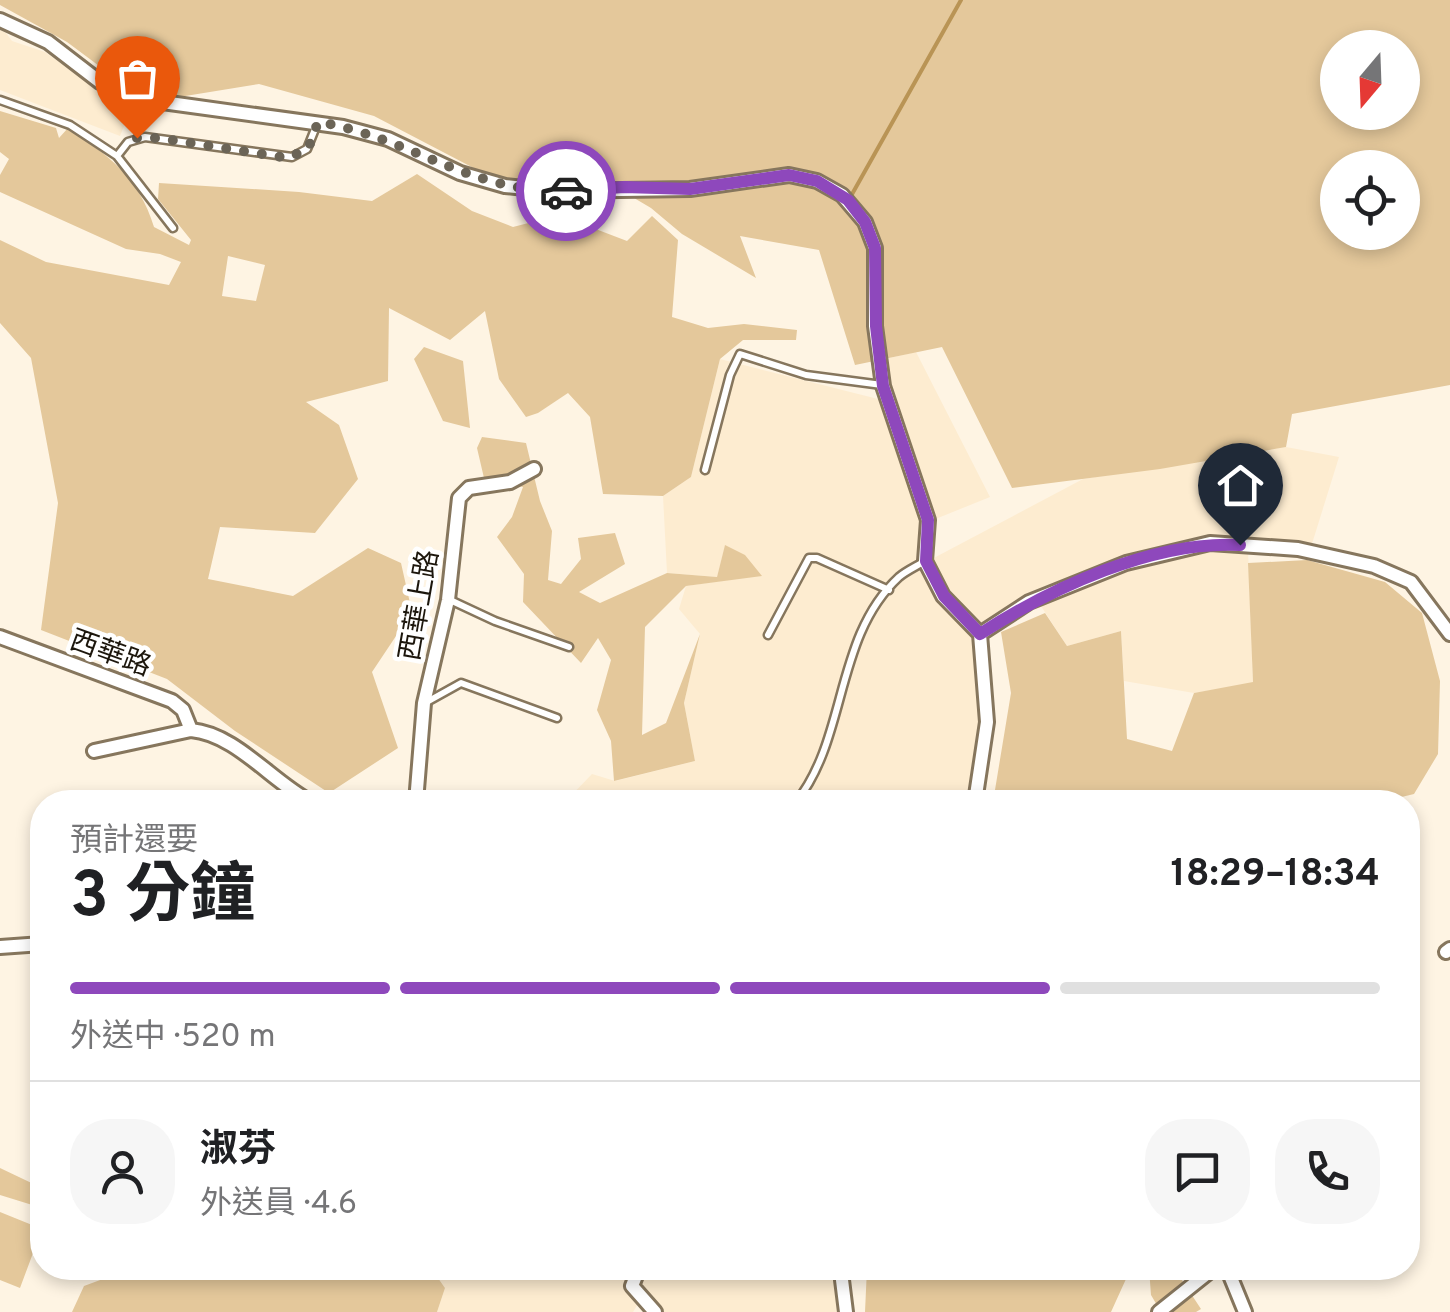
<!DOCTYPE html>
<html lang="zh-TW">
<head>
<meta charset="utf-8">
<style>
	body { margin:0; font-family:Overpass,"Noto Sans TC",sans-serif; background:#f6f6f6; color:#202124; height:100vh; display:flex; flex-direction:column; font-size:38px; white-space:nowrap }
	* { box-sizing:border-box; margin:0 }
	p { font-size:32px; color:#757577 }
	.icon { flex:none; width:55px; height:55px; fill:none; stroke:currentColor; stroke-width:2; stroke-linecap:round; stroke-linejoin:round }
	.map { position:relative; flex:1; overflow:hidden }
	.side { position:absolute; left:30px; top:790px; width:1390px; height:490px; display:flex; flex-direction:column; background:#fff; border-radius:40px; box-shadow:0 5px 15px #0003 }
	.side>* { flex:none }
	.needle { width:65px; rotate:199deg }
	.controls { position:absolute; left:1320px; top:30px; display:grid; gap:20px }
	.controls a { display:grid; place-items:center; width:100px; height:100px; border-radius:50%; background:#fff; box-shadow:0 5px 15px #0003; font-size:50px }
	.pin { position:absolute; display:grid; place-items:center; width:85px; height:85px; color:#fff; margin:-102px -42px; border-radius:50% 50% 50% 0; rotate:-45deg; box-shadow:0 0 10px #0007 }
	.pin .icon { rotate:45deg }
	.courier { position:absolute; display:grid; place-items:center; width:100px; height:100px; margin:-50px; border:8px solid #8e48bc; border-radius:50%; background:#fff; color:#222; box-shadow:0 2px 12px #0007 }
	.head em { font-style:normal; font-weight:700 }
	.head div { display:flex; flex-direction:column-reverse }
	.head { display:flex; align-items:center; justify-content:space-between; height:170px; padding:0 40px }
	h1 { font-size:65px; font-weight:700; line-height:75px }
	.bar { display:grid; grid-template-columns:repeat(4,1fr); gap:15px 10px; align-content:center; height:120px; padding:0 40px }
	.bar i { height:12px; border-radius:8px; background:#e0e0e0 }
	.bar .on { background:#8e48bc }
	.bar p { grid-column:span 4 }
	.line { display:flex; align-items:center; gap:25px; padding:0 40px; border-top:2px solid #e0e0e0 }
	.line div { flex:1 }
	.round { display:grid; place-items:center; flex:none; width:105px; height:105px; border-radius:40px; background:#f6f6f6 }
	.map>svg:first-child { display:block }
	.built { fill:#fdecd0 }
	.green { fill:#e4c89b; fill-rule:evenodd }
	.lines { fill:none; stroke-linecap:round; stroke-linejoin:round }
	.stream { stroke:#b99455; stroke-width:4 }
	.service-casing { stroke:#86765d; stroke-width:11 }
	.minor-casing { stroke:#86765d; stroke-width:18 }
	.service { stroke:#fff; stroke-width:6 }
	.minor { stroke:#fff; stroke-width:12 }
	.done { stroke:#6b6457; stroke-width:10; stroke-dasharray:0 18 }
	.route { stroke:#8e48bc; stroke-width:12 }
	.labels { text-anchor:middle; stroke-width:9; stroke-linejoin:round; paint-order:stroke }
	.street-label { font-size:28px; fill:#1c160c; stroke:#fff }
</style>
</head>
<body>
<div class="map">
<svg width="1450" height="1312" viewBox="0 0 1450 1312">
	<rect width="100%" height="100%" fill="#fef4e3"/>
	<path class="built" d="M0,30l6,3 6,8 33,11 60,42 27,12 -12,30 -120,-46z
		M916,352l74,145 -57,23 -45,-135 -3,-26z
		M720,359l162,41 41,121 -3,41 56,74 6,85 -12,81h-405l27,-28 23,7 80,-20 -11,-58 16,-69 -21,-25 7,-23 75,-11 -36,-29 -8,31 -50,-4 -4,-77 28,-19z
		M1286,447l53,10 -28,90 -101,-9 -85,20 -144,69 -34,-34 -17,-33 153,-81z
		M1211,548l37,2 5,133 -59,10 -70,-12 -3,-50 -54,15 -28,-43 89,-35z
		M431,1268h203l5,34 -6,10h-196l8,-24z
		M645,1268h192l4,44h-180l-23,-27z"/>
	<path class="green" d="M0,0h1450v385l-158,29 -6,33 -126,22 -148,19 -70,-141 -87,18 -36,-115 -79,-14 16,42 -74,-44 -31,-26 -44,-26 -95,6 -138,-72 -115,-32 -86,14 -47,-12 -59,-44 -67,-37zM1338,48h64v64h-64zM1338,168h64v64h-64z
		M0,111l56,17 3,10 9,-10c41,28 71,49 86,99l35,18 2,-5 -33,-41 1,-16 140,9 73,9 45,-27 55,37 41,16 46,-12 68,26 25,-25 26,24 -6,77 36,11 36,-4 53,6 -1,10h-53l-23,19 -29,118 -28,19 -60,-2 -13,-77 -22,-24 -30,20 -12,4 -27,-38 -14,-68 -35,29 -61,-32 -1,73 -82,21 33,23 19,54 -43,54 -95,-6 -12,52 85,17 75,-48 33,15 11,49 -40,60 26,76 -69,45 -94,-62 -68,-52 -126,-49 17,-127 -27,-145 -31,-35v-83l46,22 123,23 12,-23 -21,-8 -34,-5 -126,-57v-17l9,-16 -9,-7zM228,256l37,9 -9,36 -34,-5z
		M424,347l39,14 7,67 -27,-7 -29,-62z
		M482,437l44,6 14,58 12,30 -4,49 13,4 20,-25 -3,-21 37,-5 10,31 -46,28 21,11 67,-30 50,4 8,-32 20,10 17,21 -76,10 -41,41 -3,108 24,-12 34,-89 -16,69 11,58 -81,20 -3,-40 -14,-31 14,-50 -13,-22 -17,25 -58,-61 1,-28 -27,-37 15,-20 11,-30 -39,-9 -7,-30z
		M1307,560l78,22 37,31 18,68 -2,73 -24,40 -33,8h-388l18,-109 -10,-61 44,-19 22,33 54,-15 6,108 45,12 22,-58 59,-11 -5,-119z
		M0,1168l42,20v20l-42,-13z
		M0,1212l42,17 -22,59 -20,-8z
		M117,1268h314l14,20 -8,24h-365l12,-26 35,-13z
		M867,1268h264l-20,44h-246z
		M1149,1268h25l27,41 -5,3h-35l-10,-17z"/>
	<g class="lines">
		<path class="stream" d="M851,196l110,-196"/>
		<g class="service-casing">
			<path id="service" d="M0,100l70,25 47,31 11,-14 17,-5 147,20 15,-8 10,-25
				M117,156l56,72
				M705,470l25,-95 10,-21 66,21 76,10
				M450,600l45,21 74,26
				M768,635l41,-77h8l72,32
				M425,703l36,-20 96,35
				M796,802c52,-65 38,-165 103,-225 7,-6 18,-11 26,-16"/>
		</g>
		<g class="minor-casing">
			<path id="minor" d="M0,20l48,22 52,40 55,19 188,26 45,12 72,34 45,13 47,5 138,-2 99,-14 28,6 25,14 23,27 10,26v78l8,60 45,134 -3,41 18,35 37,38 7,88 -12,80
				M980,634l49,-32 97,-39 84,-20 88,6 76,17 37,16 39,52
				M0,637l172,64 11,9 8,20
				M94,751l97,-21c45,4 81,52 120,72
				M416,802l8,-99 24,-103 11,-102 10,-10 41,-6 24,-13
				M0,947l42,-3
				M1446,952l4,-3
				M639,1268l-7,18 23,26
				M843,1268l-2,4 5,40
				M1227,1268l18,44
				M1159,1312l55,-44"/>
		</g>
		<use href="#service" class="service"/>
		<use href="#minor" class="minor"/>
	</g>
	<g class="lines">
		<path class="done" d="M137,138h21l130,20 20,-9 10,-27c92,15 151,71 248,69"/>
		<path class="route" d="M566,191l58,-4 66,2 99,-14 28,6 31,19 17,22 10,26 1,78 7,60 45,134 -2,41 18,35 36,38c71,-46 174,-94 260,-89"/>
	</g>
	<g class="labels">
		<g class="street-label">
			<text transform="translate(418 605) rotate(-80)" y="10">西華上路</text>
			<text transform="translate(111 652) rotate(20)" y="10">西華路</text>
		</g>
	</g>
</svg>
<div class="controls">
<a><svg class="needle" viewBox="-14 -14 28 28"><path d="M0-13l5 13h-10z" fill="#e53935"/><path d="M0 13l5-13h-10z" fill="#757577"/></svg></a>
<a><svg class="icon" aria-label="locate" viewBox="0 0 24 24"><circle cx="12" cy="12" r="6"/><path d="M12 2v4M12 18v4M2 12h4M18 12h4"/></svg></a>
</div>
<div class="pin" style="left:137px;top:138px;background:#ea580c"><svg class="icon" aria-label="bag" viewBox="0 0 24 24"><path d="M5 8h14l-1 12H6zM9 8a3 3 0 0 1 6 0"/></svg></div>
<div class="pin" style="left:1240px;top:545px;background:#1f2937"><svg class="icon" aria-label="home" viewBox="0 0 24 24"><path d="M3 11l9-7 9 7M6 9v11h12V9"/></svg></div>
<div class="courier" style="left:566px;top:191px"><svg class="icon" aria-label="car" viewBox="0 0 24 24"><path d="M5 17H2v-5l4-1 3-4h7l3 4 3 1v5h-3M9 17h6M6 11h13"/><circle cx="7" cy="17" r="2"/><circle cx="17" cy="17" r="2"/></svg></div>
<section class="side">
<div class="head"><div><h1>3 分鐘</h1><p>預計還要</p></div><em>18:29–18:34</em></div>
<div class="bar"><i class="on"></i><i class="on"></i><i class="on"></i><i></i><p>外送中 · 520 m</p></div>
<div class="line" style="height:180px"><a class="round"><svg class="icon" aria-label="person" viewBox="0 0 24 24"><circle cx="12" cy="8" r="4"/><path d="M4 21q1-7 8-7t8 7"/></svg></a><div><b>淑芬</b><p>外送員 · 4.6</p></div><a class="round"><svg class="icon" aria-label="chat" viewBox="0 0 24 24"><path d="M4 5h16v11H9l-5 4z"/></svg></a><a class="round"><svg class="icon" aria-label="phone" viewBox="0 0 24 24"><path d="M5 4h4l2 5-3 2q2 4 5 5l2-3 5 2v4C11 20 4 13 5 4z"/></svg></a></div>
</section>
</div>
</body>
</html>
